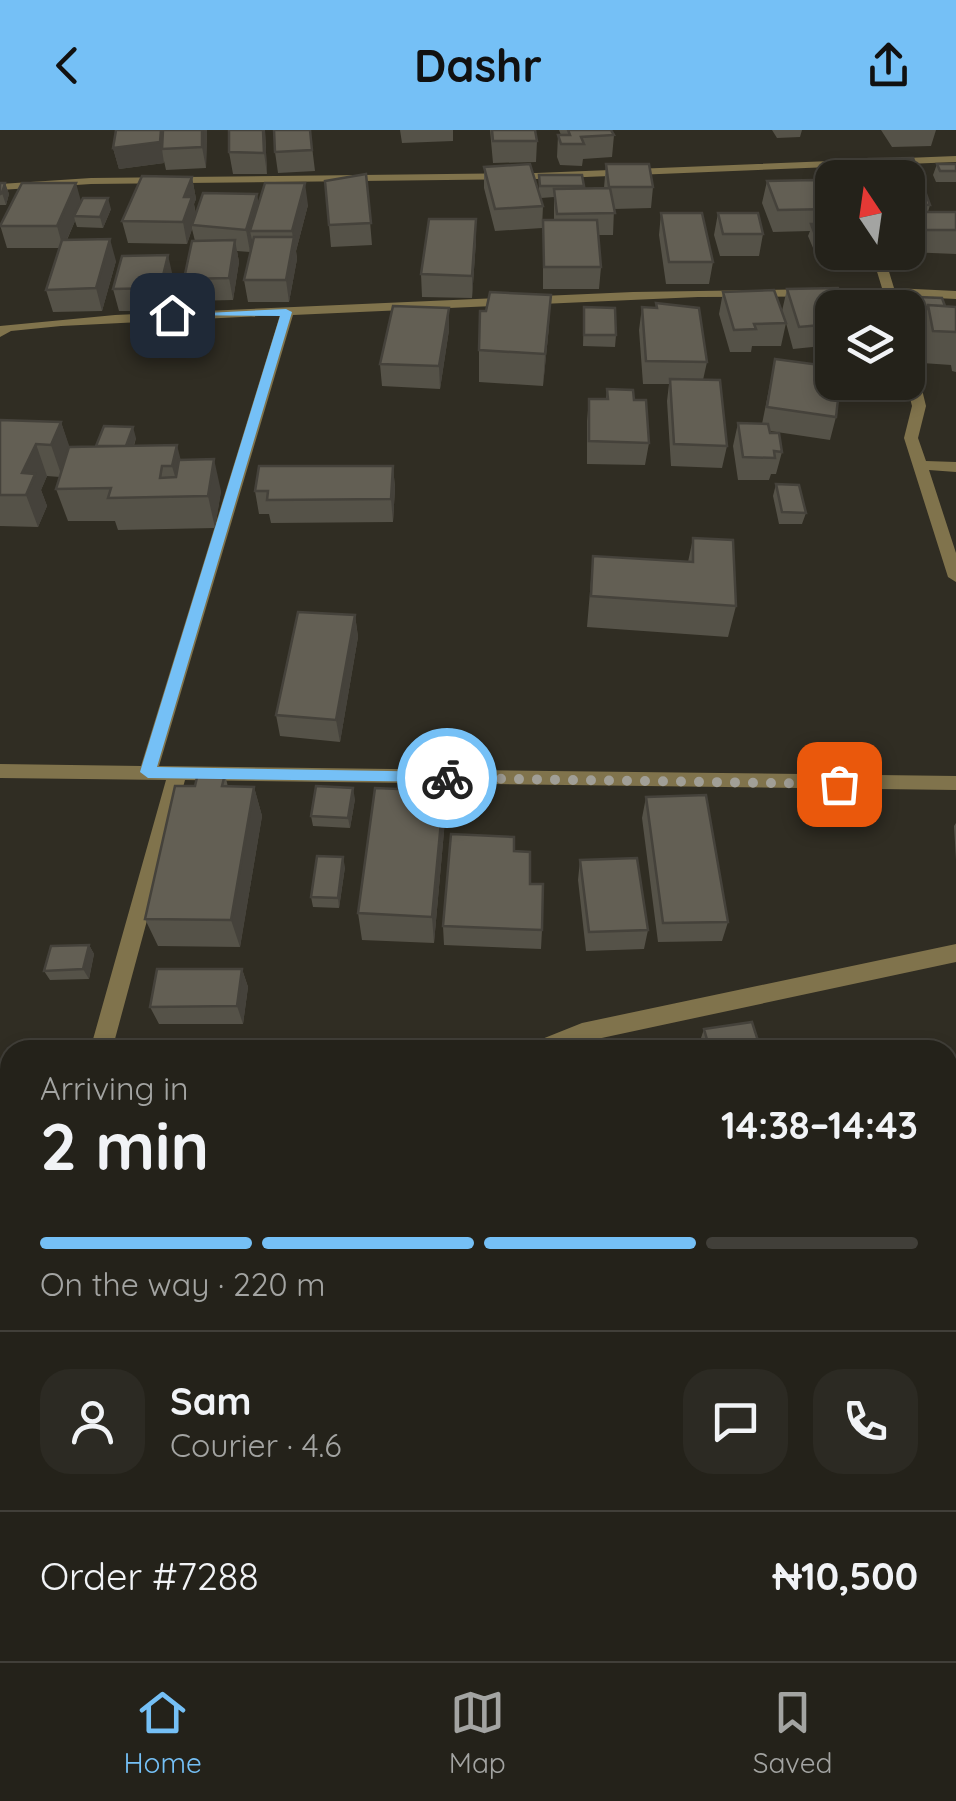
<!DOCTYPE html>
<html lang="en">
<head>
<meta charset="utf-8">
<style>
	body { margin:0; font-family:Quicksand,sans-serif; background:#2c2a23; color:#f1f3f6; height:100vh; display:flex; flex-direction:column; font-size:38px; white-space:nowrap }
	* { box-sizing:border-box; margin:0 }
	p { font-size:32px; color:#a3a4a2 }
	.icon { flex:none; width:55px; height:55px; fill:none; stroke:currentColor; stroke-width:2; stroke-linecap:round; stroke-linejoin:round }
	.map { position:relative; flex:1; overflow:hidden }
	.drawer { position:absolute; left:0px; top:910px; width:958px; height:622px; display:flex; flex-direction:column; background:#24221a; border-radius:30px 30px 0 0; box-shadow:0 5px 15px #0003,0 0 0 2px #413f39 }
	.drawer>* { flex:none }
	.needle { width:65px; rotate:347deg }
	.tools { position:absolute; left:815px; top:30px; display:grid; gap:20px }
	.tools a { display:grid; place-items:center; width:110px; height:110px; border-radius:20px; background:#24221a; box-shadow:0 5px 15px #0003,0 0 0 2px #413f39; font-size:50px }
	.pin { position:absolute; display:grid; place-items:center; width:85px; height:85px; color:#fff; margin:-42px; border-radius:20px; box-shadow:0 5px 15px #0006 }
	.courier { position:absolute; display:grid; place-items:center; width:100px; height:100px; margin:-50px; border:8px solid #75c0f6; border-radius:50%; background:#fff; color:#222; box-shadow:0 2px 12px #0007 }
	.headline em { font-style:normal; font-weight:700 }
	.headline div { display:flex; flex-direction:column-reverse }
	.headline { display:flex; align-items:center; justify-content:space-between; height:170px; padding:0 40px }
	h1 { font-size:65px; font-weight:700; line-height:75px }
	.bar { display:grid; grid-template-columns:repeat(4,1fr); gap:15px 10px; align-content:center; height:120px; padding:0 40px }
	.bar i { height:12px; border-radius:8px; background:#413f39 }
	.bar .on { background:#75c0f6 }
	.bar p { grid-column:span 4 }
	.line { display:flex; align-items:center; gap:25px; padding:0 40px; border-top:2px solid #413f39 }
	.line div { flex:1 }
	.round { display:grid; place-items:center; flex:none; width:105px; height:105px; border-radius:30px; background:#2c2a23 }
	header { display:flex; justify-content:space-between; align-items:center; height:130px; padding:0 40px; background:#75c0f6; color:#111; font-size:45px; font-weight:700 }
	.dock { display:flex; justify-content:space-around; align-items:center; height:140px; border-top:2px solid #413f39; background:#24221a; font-size:28px; color:#a3a4a2 }
	.dock a { display:grid; justify-items:center; gap:5px }
	.dock .on { color:#75c0f6 }
	.map>svg:first-child { display:block }
	.lines { fill:none; stroke-linecap:round; stroke-linejoin:round }
	.minor { fill:#80734c; fill-rule:evenodd }
	.wall { fill:#555248 }
	.shaded-wall { fill:#45423b }
	.building { fill:#635f54; stroke:#45423b; stroke-width:2.5 }
	.route { fill:#75c0f6 }
	.done { stroke:#a19f97; stroke-width:10; stroke-dasharray:0 18 }
</style>
</head>
<body>
<header><svg class="icon" aria-label="back" viewBox="0 0 24 24"><path d="M15 5l-7 7 7 7"/></svg>Dashr<svg class="icon" aria-label="share" viewBox="0 0 24 24"><path d="M12 15V3M7 8l5-5 5 5M5 13v7h14v-7"/></svg></header>
<div class="map">
<svg width="956" height="1531" viewBox="0 0 956 1531">
	<rect width="100%" height="100%" fill="#302d23"/>
	<g class="lines">
		<path class="minor" d="M956,26v6l-420,17 -445,5 -91,6v-6l91,-6 445,-5z
			M871,122h12l11,36 62,3v8l-59,-3 3,12h-13l-3,-12 -186,1 -405,18 -134,451 797,10v14l-771,-10 -73,270h-22l76,-270 -166,-2v-14l141,2 139,-451 -219,11 -50,5 -11,6v-11l115,-11 518,-23 249,-4z
			M908,227l7,4 11,45 -8,32 8,23 30,1v10l-27,-2 27,83v29l-8,-5 -44,-139 8,-32 -6,-24z
			M956,814v18l-373,80 -18,8h-36l3,-7 50,-20z
			M561,1522h30v9h-30z"/>
	</g>
	<path class="wall" d="M207,0l-1,38 -40,2 -2,-9v2l-45,6 -6,-21z
		M229,0h36l2,44h-34l-4,-22z
		M310,0l5,41 -37,2 -3,-21z
		M400,0h53v11l-51,2z
		M490,0h45l2,11 -1,21 -43,1z
		M559,0h52l3,5 -2,22 -29,2 -1,7 -22,-1 -3,-8 1,-22h3z
		M772,0h30l-2,7 -23,1z
		M881,0h55l-5,16 -39,1z
		M913,28l17,47 -2,7h28v42l-48,-2v-74h-44l5,-19z
		M606,34l47,23 -2,21 -37,1 -1,26h-15l3,32 -2,22h-56v-69h11v-23l-13,1 2,8 -1,22 -47,3 -11,-43v-21l55,25v-17l45,11v3l20,-1z
		M937,34h19v18h-20l-3,-7z
		M366,44l6,71 -41,2 -6,-66z
		M192,47l4,22 -2,5 2,10 63,-11 49,2 -12,46 1,8 -8,43h-41l-4,-22 6,-28 -13,-1 2,11 -6,38 -44,1 -5,-22 11,-38 -3,-12 -5,15 -59,-1 -6,-22z
		M767,51l51,8h14v63h23v3h-39l-8,-19 2,-5 -37,1 -11,-29z
		M0,53h5l4,11 -3,11h-6z
		M81,71l30,8 -8,19 -26,-1 -2,-6 -8,19 49,21 -14,50 -49,1 -7,-22 13,-42h-52l-7,-23z
		M661,83l52,49 -4,22h-43l-7,-49z
		M718,83l45,21 -4,22h-39l-6,-21z
		M476,111l-4,57 -50,-1 -1,-23z
		M173,147l-8,34h-46l-6,-22z
		M787,159l45,19v37l-39,4 -7,-26 -5,23h-29l-1,6h-21l-11,-38 4,-22 59,19z
		M849,162l28,16h-31v-5z
		M918,167l27,9 11,1v65l-4,-1 -1,-6 -29,-2 -4,-26 4,-15h-4l-4,-13z
		M656,173l51,59 -4,18 24,66 -5,22 -51,-2 -4,-65 2,-17h-26l-4,-54 3,-23 14,1z
		M584,177l32,28 -1,12 -32,-1z
		M549,196l-6,60 -64,-4v-32z
		M449,200l-9,59 -58,-3 -2,-22z
		M775,229l44,12 17,46 -6,23 -60,-9 12,21 -6,22h-5l-2,6h-31l-5,-34 5,-23 24,1z
		M607,259l27,11 15,43 -4,22 -58,-1v-43l2,-22h17z
		M0,290l61,2 8,25 27,-1 40,-8 -2,8 47,14 40,31 -6,37 -97,2 -3,-9h-47l-12,-32 4,-12 -13,-1 -6,14 6,16 -9,21 -38,-1z
		M393,336l2,22 -2,34 -122,1 -2,-9h-10l-4,-23z
		M776,354l30,29 -4,11h-23l-6,-28z
		M693,408l43,68 -8,31 -141,-10 6,-71 95,6z
		M355,485l3,22 -18,105 -60,-6 -4,-21z
		M225,644l3,13h26l8,29 -22,131 -82,-1 -13,-27 50,-133z
		M427,649v11h17l1,30 -11,123 -72,-3 -4,-27 40,-124z
		M646,667l82,125 -6,19 -64,1 -16,-124z
		M355,669l-5,29 -37,-2 -2,-10z
		M956,693v37l-2,-34z
		M514,721l28,79 -1,19 -97,-4 -1,-19z
		M580,730l68,70 -4,19 -58,2 -8,-71z
		M345,737l-6,41 -26,-1 -2,-10z
		M89,815l5,9 -5,25 -39,1 -6,-9z
		M242,839l6,18 -5,37h-84l-9,-17z
		M704,899l57,21h-57l-3,-12z
		M956,961v113l-8,2v-114z
		M10,1522h210l-42,9h-178z"/>
	<path class="shaded-wall" d="M161,0h5l-4,19 2,14 -45,6 -6,-21z
		M202,0h5l-1,38 -4,-21z
		M263,0h2l2,44 -3,-21z
		M192,47l4,22 -2,5 2,14 -4,7v4l-5,15 -4,-22 1,-25z
		M5,53l4,11 -3,11 -4,-12z
		M76,53l6,22 -8,11 1,5 -12,27 -6,-22z
		M305,53l3,22 -12,46 1,8 -8,43 -3,-22 7,-40 -1,-9z
		M257,64l4,22 -11,15 3,13 -3,8 -4,-22z
		M108,68l3,11 -8,19 -3,-11z
		M476,89v22l-4,57v-22z
		M110,109l6,22 -14,50 -6,-23z
		M235,110l4,22 -6,38 -4,-22z
		M168,125l5,22 -8,34 -5,-23z
		M551,165l-2,31 -6,60 2,-32z
		M449,178v22l-9,59 -1,-23z
		M61,292l11,32 -10,23 -11,-32z
		M133,297l3,11 -12,35 -3,-12z
		M36,314l11,32 -6,14 6,16 -9,21 -12,-32 -4,-22z
		M177,315l8,32 -4,21 -9,-32z
		M214,329l7,32 -6,37 -7,-32z
		M393,336l2,22 -2,34 -2,-23z
		M355,485l3,22 -18,105 -4,-22z
		M254,657l8,29 -22,131 -9,-27z
		M353,658l2,11 -5,29 -2,-10z
		M444,660l1,30 -11,123 -2,-26z
		M343,727l2,10 -6,41 -1,-10z
		M89,815l5,9 -5,25 -6,-10z
		M242,839l6,18 -5,37 -6,-18z"/>
	<path class="building" d="M116,0h45l-1,12 -47,6z
		M163,0h39v17l-40,2z
		M229,0h34l1,23 -35,-1z
		M274,0h36l2,20 -37,2z
		M492,0h43l2,11h-44z
		M568,0h43l3,5 -33,2 3,7h-23l-3,-9h12z
		M913,28l17,47 -22,-1v-26h-33l-6,-19z
		M530,34l13,42 -48,3 -11,-42z
		M606,34h43l4,23h-44z
		M937,34h19v7h-16z
		M366,44l5,49 -42,2 -4,-44z
		M539,45h43l2,11h-44z
		M142,46l50,1 -8,20h8l-9,25 -61,-1z
		M814,50l4,9h14v20l-54,1 -11,-29z
		M0,53h5l-3,10 -2,1z
		M22,53h54l-19,43h-57z
		M265,53h40l-13,48h-42z
		M610,58l5,25 -58,1 -3,-25z
		M203,63l54,1 -11,36 -54,-5z
		M83,68h25l-8,19 -26,-1z
		M908,82h48v18h-48z
		M661,83h41l11,49h-44z
		M718,83h40l5,21h-40z
		M429,89h47l-4,57 -51,-2z
		M543,90h54l4,47h-57z
		M811,94h21v19h-14z
		M254,107h40l-8,43h-42z
		M110,109l-14,49 -50,2 16,-50z
		M235,110l-6,38 -45,1 8,-38z
		M168,125l-8,33 -47,1 9,-33z
		M838,158l7,20h-13v16l-33,3 -12,-38z
		M774,160l12,33 -32,1 2,5 -22,1 -11,-38z
		M490,162l61,3 -6,59 -66,-4 1,-39h6z
		M849,162l24,1 4,15h-25z
		M918,167l24,1 3,8 -17,-1 -2,5h-4z
		M656,173l43,5 8,54 -61,-1 -4,-54 15,1z
		M928,175l28,2v25l-23,-1z
		M393,176l56,2 -10,58 -59,-2z
		M584,177l31,1 1,27h-32z
		M775,229l45,6 -1,6 13,2v9h8l-4,35 -69,-10z
		M670,249l50,1 7,66 -53,-2z
		M607,259l26,1 1,10h12l3,43 -60,-2v-42h19z
		M0,290l61,2 -10,23 -15,-1 -14,29 13,1 -9,21h-26z
		M738,293l30,1 2,9h9l3,19 -8,-1 1,7 -32,-1z
		M104,296l29,1 -7,19h-30z
		M177,315l-5,21h-10l-2,12 16,-1 3,-17 35,-1 -6,37 -100,2 3,-10 -55,1 13,-42z
		M259,336h134l-2,33 -124,1 1,-9h-13z
		M776,354l23,1 7,28 -24,-1z
		M693,408l40,2 3,66 -145,-10 2,-40 100,6z
		M298,482l57,3 -19,105 -60,-5z
		M198,643l27,1 -3,12 32,1 -23,133 -86,-1 30,-133h20z
		M399,648l28,1 -1,11h18l-12,127 -74,-4 17,-125 23,1z
		M316,656l37,2 -5,30 -37,-2z
		M706,665l22,127 -65,1 -17,-126z
		M451,704l63,3v14l16,1v32h13l-1,46 -99,-4z
		M317,726l26,1 -5,41 -27,-1z
		M637,728l11,72 -59,2 -9,-72z
		M89,815l-6,24 -39,2 7,-25z
		M157,839h85l-5,37 -87,1z
		M752,892l9,28h-51l-6,-21z
		M956,961v97l-8,2v-98z
		M956,1362v118l-8,1v-118z
		M10,1430v92h197l-42,9h-165v-99z"/>
	<path class="route" d="M286,179l6,3 -135,455 290,5 7,6 -2,4 -304,-4 -8,-6 140,-456 -114,-1z"/>
	<g class="lines">
		<path class="done" d="M447,648l392,6"/>
	</g>
</svg>
<div class="tools">
<a><svg class="needle" viewBox="-14 -14 28 28"><path d="M0-13l5 13h-10z" fill="#e53935"/><path d="M0 13l5-13h-10z" fill="#a3a4a2"/></svg></a>
<a><svg class="icon" aria-label="layers" viewBox="0 0 24 24"><path d="M12 4l9 5-9 5-9-5zM3 14l9 5 9-5"/></svg></a>
</div>
<div class="pin" style="left:839px;top:654px;background:#ea580c"><svg class="icon" aria-label="bag" viewBox="0 0 24 24"><path d="M5 8h14l-1 12H6zM9 8a3 3 0 0 1 6 0"/></svg></div>
<div class="pin" style="left:172px;top:185px;background:#1f2937"><svg class="icon" aria-label="home" viewBox="0 0 24 24"><path d="M3 11l9-7 9 7M6 9v11h12V9"/></svg></div>
<div class="courier" style="left:447px;top:648px"><svg class="icon" aria-label="bike" viewBox="0 0 24 24"><circle cx="6" cy="16" r="4"/><circle cx="18" cy="16" r="4"/><path d="M6 16l4-8h5l3 8M10 8l3 8H6M13 5h3"/></svg></div>
<section class="drawer">
<div class="headline"><div><h1>2 min</h1><p>Arriving in</p></div><em>14:38–14:43</em></div>
<div class="bar"><i class="on"></i><i class="on"></i><i class="on"></i><i></i><p>On the way · 220 m</p></div>
<div class="line" style="height:180px"><a class="round"><svg class="icon" aria-label="person" viewBox="0 0 24 24"><circle cx="12" cy="8" r="4"/><path d="M4 21q1-7 8-7t8 7"/></svg></a><div><b>Sam</b><p>Courier · 4.6</p></div><a class="round"><svg class="icon" aria-label="chat" viewBox="0 0 24 24"><path d="M4 5h16v11H9l-5 4z"/></svg></a><a class="round"><svg class="icon" aria-label="phone" viewBox="0 0 24 24"><path d="M5 4h4l2 5-3 2q2 4 5 5l2-3 5 2v4C11 20 4 13 5 4z"/></svg></a></div>
<div class="line" style="height:130px"><div>Order #7288</div><b>₦10,500</b></div>
</section>
</div>
<nav class="dock">
<a class="on"><svg class="icon" aria-label="home" viewBox="0 0 24 24"><path d="M3 11l9-7 9 7M6 9v11h12V9"/></svg>Home</a>
<a><svg class="icon" aria-label="map" viewBox="0 0 24 24"><path d="M3 6l6-2 6 2 6-2v14l-6 2-6-2-6 2zM9 4v14M15 6v14"/></svg>Map</a>
<a><svg class="icon" aria-label="saved" viewBox="0 0 24 24"><path d="M7 4h10v16l-5-4-5 4z"/></svg>Saved</a>
</nav>
</body>
</html>
